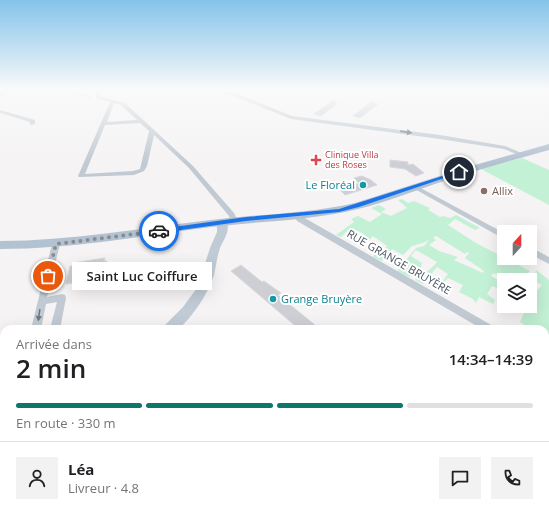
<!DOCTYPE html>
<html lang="fr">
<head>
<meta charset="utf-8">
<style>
	body { margin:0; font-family:"Open Sans",sans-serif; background:#f2f2f2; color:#202124; height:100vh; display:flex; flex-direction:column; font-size:15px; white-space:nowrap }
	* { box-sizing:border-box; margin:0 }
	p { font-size:13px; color:#757577 }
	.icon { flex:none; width:22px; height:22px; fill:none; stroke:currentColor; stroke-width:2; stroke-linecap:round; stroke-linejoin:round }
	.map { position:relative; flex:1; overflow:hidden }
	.sheet { position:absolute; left:0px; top:325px; width:549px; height:196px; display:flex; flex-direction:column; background:#fff; border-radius:12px 12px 0 0; box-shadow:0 4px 16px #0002 }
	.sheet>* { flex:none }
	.needle { width:26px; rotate:21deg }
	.tools { position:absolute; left:497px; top:225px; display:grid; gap:8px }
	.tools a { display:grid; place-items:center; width:40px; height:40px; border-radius:0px; background:#fff; box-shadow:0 4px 16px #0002; font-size:20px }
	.pin { position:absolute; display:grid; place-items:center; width:34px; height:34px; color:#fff; margin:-17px; border:2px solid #fff; border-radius:50%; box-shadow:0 1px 4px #0007 }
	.courier { position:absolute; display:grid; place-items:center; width:40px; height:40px; margin:-20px; border:3px solid #1a73e8; border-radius:50%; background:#fff; color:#222; box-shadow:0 1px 5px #0007 }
	.bubble { position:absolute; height:28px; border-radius:0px; background:#fff; box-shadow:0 4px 16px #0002; font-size:13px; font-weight:600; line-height:28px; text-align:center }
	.head em { font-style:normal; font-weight:600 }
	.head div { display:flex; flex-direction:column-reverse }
	.head { display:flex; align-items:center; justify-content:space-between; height:68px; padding:0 16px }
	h1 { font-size:26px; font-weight:600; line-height:30px }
	.bar { display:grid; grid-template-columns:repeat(4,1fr); gap:6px 4px; align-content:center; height:48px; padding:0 16px }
	.bar i { height:5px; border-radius:3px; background:#e0e0e0 }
	.bar .selected { background:#0f766e }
	.bar p { grid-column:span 4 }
	.line { display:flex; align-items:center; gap:10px; padding:0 16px; border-top:1px solid #e0e0e0 }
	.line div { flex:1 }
	.round { display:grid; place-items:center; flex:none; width:42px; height:42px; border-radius:0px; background:#f2f2f2 }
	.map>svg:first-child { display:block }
	.green { fill:#c3f1d5; fill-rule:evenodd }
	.building { fill:#cdcfd5; stroke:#d7d9de }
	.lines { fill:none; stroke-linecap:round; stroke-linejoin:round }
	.minor { fill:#c1cad2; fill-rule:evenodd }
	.secondary { fill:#c1cbd6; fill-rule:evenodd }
	.primary { fill:#b3c2d1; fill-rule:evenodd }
	.oneway { fill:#6e7983 }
	.route { fill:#1a73e8 }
	.done { stroke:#868d94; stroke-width:4; stroke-dasharray:0 7.2 }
	.health-dot { fill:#e0444e; stroke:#fff; stroke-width:1.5 }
	.culture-dot { fill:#0f9aa8; stroke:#fff; stroke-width:1.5 }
	.education-dot { fill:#8d6e63; stroke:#fff; stroke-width:1.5 }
	.labels { text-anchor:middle; stroke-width:4; stroke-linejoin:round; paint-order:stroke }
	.far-health-label { font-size:9px; fill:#be3a42; stroke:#fff; text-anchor:start }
	.culture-label { font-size:11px; fill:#0d838f; stroke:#fff; text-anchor:end }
	.education-label { font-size:11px; fill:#785e54; stroke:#fff; text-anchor:start }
	.street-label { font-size:11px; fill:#4a5661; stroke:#fff }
</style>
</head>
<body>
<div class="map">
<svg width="549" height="521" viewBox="0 0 549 521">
	<rect width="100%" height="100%" fill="#f5f3f3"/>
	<path class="green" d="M522,158l27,12v35l-68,-36z
		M402,199l6,4 6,-2 16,7 -2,2 12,7 3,-1 7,2 6,-3 24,13 -5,2 -20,-11 -7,6 28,18 54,28 -10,9h-14l-12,-7 -3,3 13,7 -5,6 -7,-3 -5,8 8,6 -2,4 -14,-7 -3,6 -3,-4 -14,-7 4,-7 -15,-7 -9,9 -3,-2 2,-2h3l7,-9 -11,-7 -14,17 -8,-4c7,-6 17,-11 22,-18l-21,-12 -5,6 11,7 -1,5 -12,9 -12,-6 19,-23 8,-2 5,-6 -6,3 -11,3 -9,9 -11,-6 -10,12 -9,-4 2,-4 5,2 7,-9 -14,-10 -6,6 -6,-3 4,-3 -3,-3 -6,-3 -1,2 -7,-2 -7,7 -5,-2 18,-13 -3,-3 7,-3 12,6 12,-8 -11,-6 8,-3 7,4 -5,3 10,4 16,-8 -9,-8zM436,236l29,18 2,-2 2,1 -4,5 19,13 -1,2 -29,-13 4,-3 -19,-6 -10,-6 7,-5 -3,-2z
		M536,270l13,10v59l-4,-2v-8h-14l-11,-7 7,-16h3v-14l4,2 8,-9 -8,-4 4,-4 -3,-3z"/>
	<path class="building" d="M334,100l3,4 -16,12 -7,-2z
		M371,102l7,2 -18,14 -7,-2z
		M390,160l18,2v3l5,-1 11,9 -8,3 -11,-7 -15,-2z
		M362,176l9,4 6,5 -32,10 -5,-5 19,-7 -5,-5z
		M105,258l-1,3h3l-3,15h-2v3l-36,5 4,-18h2l1,-3z
		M241,265l21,17 2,-1 17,12 -3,2 42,34h-21l-68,-58z"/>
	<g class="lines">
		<path class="minor" d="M64,90h6l22,7 -2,1z
			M98,90h4l-3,4 1,2 25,7 68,63 41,47 4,8 -1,2h-6l-2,-7 -40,-48 -35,-33 -7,31 -3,5 -10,4 -55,2 -1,-1 32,-74 -14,-4 -1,-4zM114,103l7,2 16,15 -30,2zM140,123l9,8 -9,38 -7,2 -48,3 20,-49z
			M214,90h6l17,4 55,22 148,19 65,11 19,8 -3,2 -17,-7 -64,-10 -149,-20 -58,-23z
			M0,110l35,10v4l-5,1v-3l-30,-9z
			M415,185l89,48v6l-91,-51v-2z
			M296,213h4l3,4 190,109 2,3h-13l-185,-108 -3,-6z
			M56,241l4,3 -13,53 15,-3 3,1 1,3 -6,31h-10l7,-27 -11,2 -5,25h-10l21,-85z
			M530,247l19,10v7l-19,-10z
			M545,356l4,2v11l-4,-2z
			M4,428v17l-4,2v-17z"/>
		<path class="secondary" d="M6,90h7l-13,6v-4z
			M222,219l5,3c3,10 -3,17 -7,26 -3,9 -4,18 -6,27 -7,21 -20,39 -35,54h-15l1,-4 18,-18 14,-19 13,-40 7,-16v-10z
			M4,463v20l-4,2v-20z"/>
		<path class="primary" d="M549,144v6c-35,10 -70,19 -105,31 -28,9 -57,21 -86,28 -48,12 -98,12 -147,18 -71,9 -140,22 -211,22v-8c71,0 140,-13 211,-21 48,-6 96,-6 144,-17l113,-36z"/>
	</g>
	<defs><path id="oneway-solid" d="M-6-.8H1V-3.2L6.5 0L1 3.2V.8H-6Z"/></defs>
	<g class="oneway">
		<use href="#oneway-solid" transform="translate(406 132) rotate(8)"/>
		<use href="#oneway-solid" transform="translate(39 315) rotate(98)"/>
	</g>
	<linearGradient id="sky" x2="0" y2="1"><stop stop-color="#85c3ea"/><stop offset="0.55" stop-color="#fafafa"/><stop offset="1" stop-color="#fafafa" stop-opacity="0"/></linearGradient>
	<rect width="549" height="163" fill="url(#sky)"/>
	<path class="route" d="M458,171l4,1 -103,35 -20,5 -93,9 -87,12 -3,-2 3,-2 87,-12 93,-8z"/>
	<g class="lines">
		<path class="done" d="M48,276l8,-32 103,-13"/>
	</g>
	<path class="health-dot" d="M314 154h4v4h4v4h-4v4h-4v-4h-4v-4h4z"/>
	<g class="culture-dot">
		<circle cx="363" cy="185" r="4"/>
		<circle cx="273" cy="299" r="4"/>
	</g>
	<circle class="education-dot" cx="484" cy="191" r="4"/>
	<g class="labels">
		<g class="far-health-label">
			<text x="325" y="158">Clinique Villa<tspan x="325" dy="10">des Roses</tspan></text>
		</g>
		<g class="culture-label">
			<text x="355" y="189">Le Floréal</text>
			<text x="281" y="303" text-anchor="start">Grange Bruyère</text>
		</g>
		<g class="education-label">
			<text x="492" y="195">Allix</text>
		</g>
		<g class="street-label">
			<text transform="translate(399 262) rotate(30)" y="4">RUE GRANGE BRUYÈRE</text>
		</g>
	</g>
</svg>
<div class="tools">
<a><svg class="needle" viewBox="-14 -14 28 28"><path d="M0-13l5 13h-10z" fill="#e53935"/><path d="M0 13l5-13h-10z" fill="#757577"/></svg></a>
<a><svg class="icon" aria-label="layers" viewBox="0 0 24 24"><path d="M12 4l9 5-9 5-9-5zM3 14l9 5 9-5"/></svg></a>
</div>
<div class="pin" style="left:48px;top:276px;background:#ea580c"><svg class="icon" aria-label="bag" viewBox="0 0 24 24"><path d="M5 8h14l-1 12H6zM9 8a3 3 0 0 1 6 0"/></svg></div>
<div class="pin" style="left:459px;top:172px;background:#1f2937"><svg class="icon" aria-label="home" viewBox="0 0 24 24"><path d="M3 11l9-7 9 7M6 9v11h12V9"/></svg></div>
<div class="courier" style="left:159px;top:231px"><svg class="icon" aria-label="car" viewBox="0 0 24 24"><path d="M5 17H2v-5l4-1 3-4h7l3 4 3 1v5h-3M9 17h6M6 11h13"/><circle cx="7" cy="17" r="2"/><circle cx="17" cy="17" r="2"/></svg></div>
<div class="bubble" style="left:72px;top:262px;width:140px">Saint Luc Coiffure</div>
<section class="sheet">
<div class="head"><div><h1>2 min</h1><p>Arrivée dans</p></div><em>14:34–14:39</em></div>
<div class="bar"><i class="selected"></i><i class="selected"></i><i class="selected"></i><i></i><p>En route · 330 m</p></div>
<div class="line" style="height:72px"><a class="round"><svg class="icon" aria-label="person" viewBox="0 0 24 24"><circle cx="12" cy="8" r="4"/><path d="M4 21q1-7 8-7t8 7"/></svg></a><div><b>Léa</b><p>Livreur · 4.8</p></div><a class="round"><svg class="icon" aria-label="chat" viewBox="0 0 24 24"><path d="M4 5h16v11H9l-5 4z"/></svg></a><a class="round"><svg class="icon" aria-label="phone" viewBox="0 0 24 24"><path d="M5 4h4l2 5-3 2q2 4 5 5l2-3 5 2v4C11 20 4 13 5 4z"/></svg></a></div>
</section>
</div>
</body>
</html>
